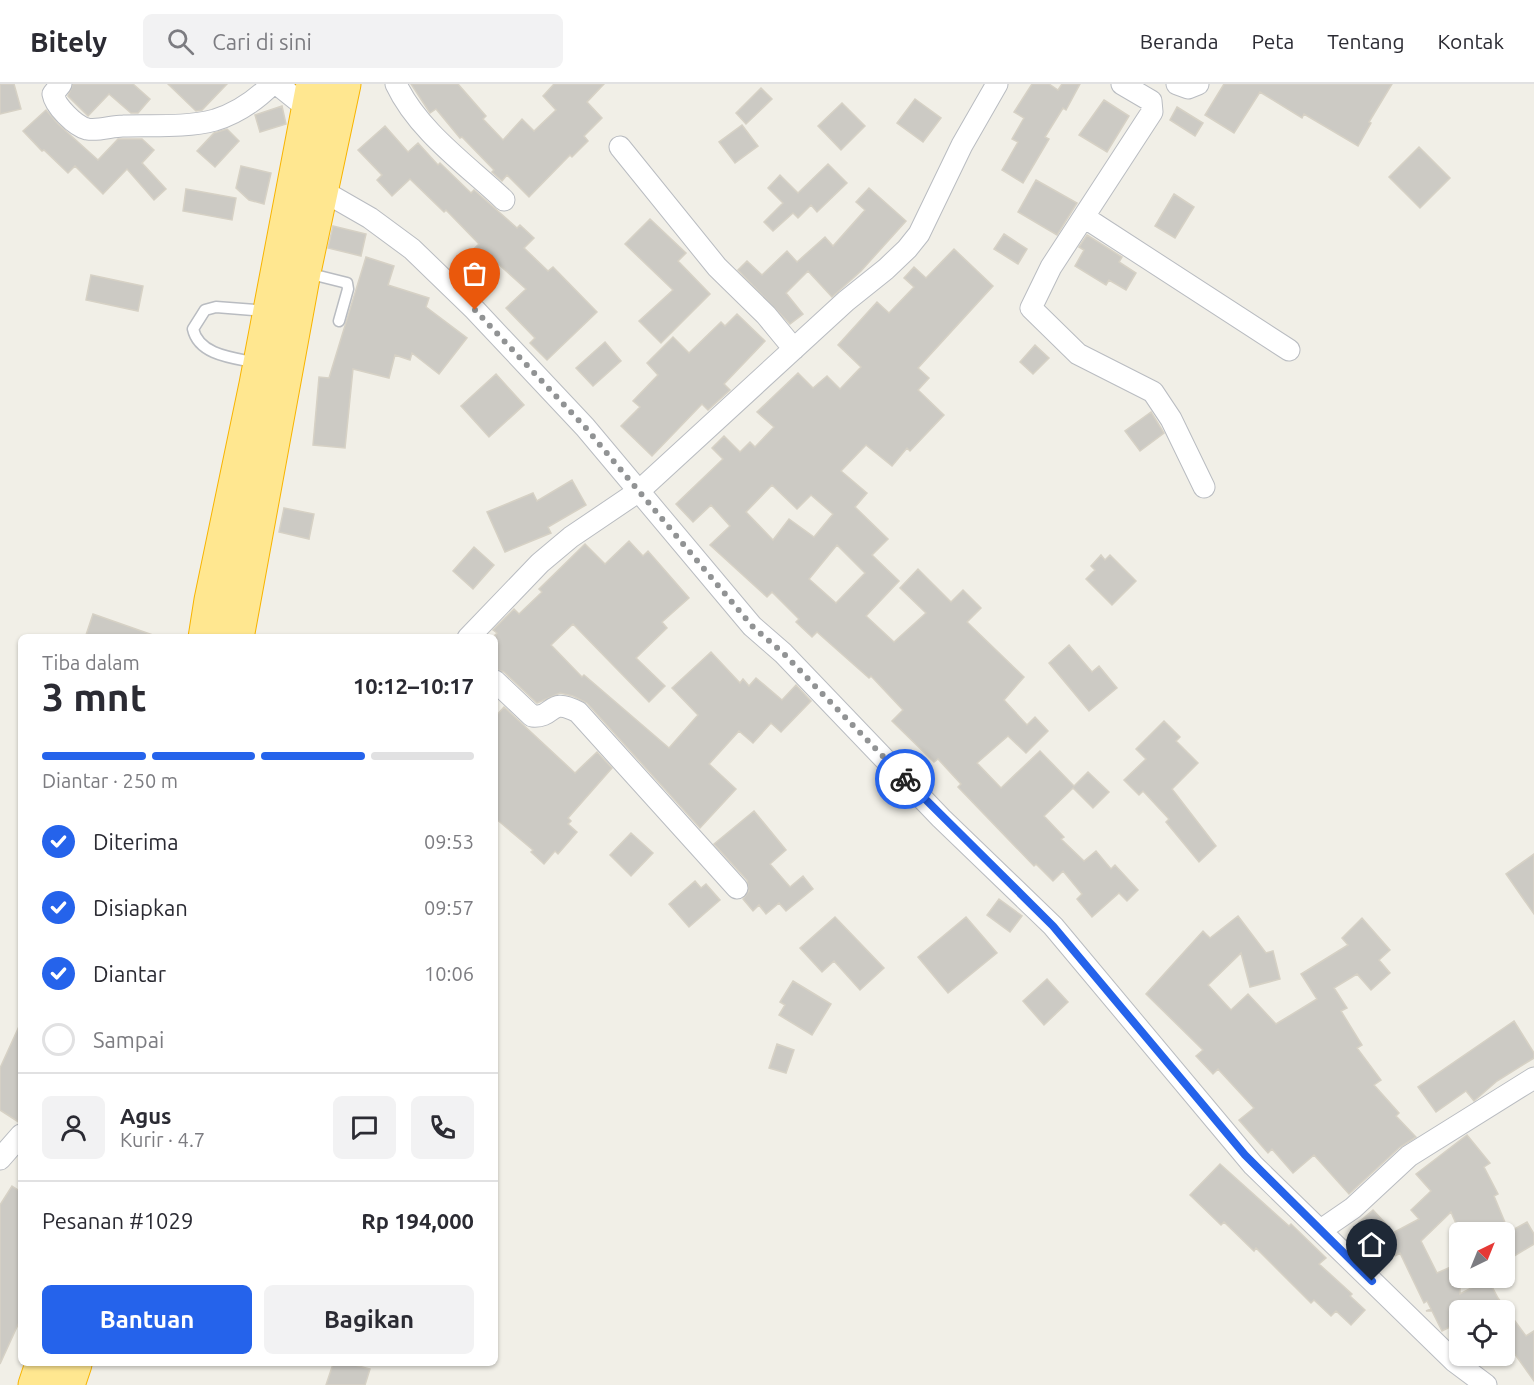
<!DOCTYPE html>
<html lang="id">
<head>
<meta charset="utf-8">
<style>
	body { margin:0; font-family:Ubuntu,sans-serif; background:#f2f2f3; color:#2b2b33; height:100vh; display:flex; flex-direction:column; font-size:22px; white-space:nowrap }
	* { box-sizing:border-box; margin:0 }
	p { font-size:20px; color:#7c7c81 }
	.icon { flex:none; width:33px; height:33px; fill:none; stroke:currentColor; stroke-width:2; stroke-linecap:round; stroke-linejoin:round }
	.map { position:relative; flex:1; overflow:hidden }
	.panel { position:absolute; left:18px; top:550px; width:480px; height:732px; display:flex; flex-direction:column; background:#fff; border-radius:9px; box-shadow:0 2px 4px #0004 }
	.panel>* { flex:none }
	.needle { width:39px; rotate:43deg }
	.tools { position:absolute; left:1449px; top:1138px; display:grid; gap:12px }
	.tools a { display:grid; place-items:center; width:66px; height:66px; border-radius:9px; background:#fff; box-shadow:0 2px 4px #0004; font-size:30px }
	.pin { position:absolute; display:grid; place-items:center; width:51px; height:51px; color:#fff; margin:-62px -26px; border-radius:50% 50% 50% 0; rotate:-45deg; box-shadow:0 0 6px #0007 }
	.pin .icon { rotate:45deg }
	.courier { position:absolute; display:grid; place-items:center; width:60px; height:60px; margin:-30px; border:4px solid #2563eb; border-radius:50%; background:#fff; color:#222; box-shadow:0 2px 8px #0007 }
	.head em { font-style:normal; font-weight:600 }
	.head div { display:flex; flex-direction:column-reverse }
	.head { display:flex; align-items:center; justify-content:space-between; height:102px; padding:0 24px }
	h1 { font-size:39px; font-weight:600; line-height:45px }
	.bar { display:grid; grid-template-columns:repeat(4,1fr); gap:9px 6px; align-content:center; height:72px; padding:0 24px }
	.bar i { height:8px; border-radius:4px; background:#e1e1e2 }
	.bar .on { background:#2563eb }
	.bar p { grid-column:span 4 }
	.line { display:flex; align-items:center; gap:15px; padding:0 24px; border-top:2px solid #e1e1e2 }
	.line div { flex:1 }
	.round { display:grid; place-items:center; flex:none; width:63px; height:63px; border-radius:9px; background:#f2f2f3 }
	ol { padding:0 24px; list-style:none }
	li { display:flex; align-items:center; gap:18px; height:66px }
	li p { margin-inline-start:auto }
	li .icon { padding:6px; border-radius:50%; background:#2563eb; color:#fff; stroke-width:4 }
	li:last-child { color:#7c7c81 }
	li i { width:33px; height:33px; border:3px solid #e1e1e2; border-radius:50% }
	.cta { display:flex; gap:12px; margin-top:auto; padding:12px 24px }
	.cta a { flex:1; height:69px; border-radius:9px; background:#2563eb; color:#fff; font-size:24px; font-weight:600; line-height:69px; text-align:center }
	.cta a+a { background:#f2f2f3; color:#2b2b33 }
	header { display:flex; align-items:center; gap:36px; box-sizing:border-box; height:84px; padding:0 30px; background:#fff; border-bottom:2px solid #e1e1e2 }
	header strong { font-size:28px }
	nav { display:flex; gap:33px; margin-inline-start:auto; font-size:21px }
	.search { width:420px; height:54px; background:#f2f2f3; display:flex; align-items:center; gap:15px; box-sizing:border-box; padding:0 21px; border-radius:9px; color:#7c7c81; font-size:22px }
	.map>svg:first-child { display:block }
	.building { fill:#cccac4; stroke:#d6d1c5; stroke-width:1.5; fill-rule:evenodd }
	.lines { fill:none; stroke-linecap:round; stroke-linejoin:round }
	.lane-casing { stroke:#b9bcc1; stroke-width:13 }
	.street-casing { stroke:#b9bcc1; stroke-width:23 }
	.highway-casing { stroke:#f8b400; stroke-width:35 }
	.lane { stroke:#fff; stroke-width:10 }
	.street { stroke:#fff; stroke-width:21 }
	.highway { stroke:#ffe790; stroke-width:33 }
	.done { stroke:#919394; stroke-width:6; stroke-dasharray:0 10.8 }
	.route { stroke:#2563eb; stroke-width:8 }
</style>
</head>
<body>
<header>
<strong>Bitely</strong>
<div class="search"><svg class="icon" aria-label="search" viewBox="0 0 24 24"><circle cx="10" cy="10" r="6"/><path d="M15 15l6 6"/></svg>Cari di sini</div>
<nav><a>Beranda</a><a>Peta</a><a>Tentang</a><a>Kontak</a></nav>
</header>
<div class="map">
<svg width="1534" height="1301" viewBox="0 0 1534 1301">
	<rect width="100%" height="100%" fill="#f1efe7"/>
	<path class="building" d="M0,0h14l7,25 -21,5z
		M73,0h60l17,15 -12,14h-7l-22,-19 -21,22 -20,-20z
		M168,0h59l-25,26 -6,1z
		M411,0h47l28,32 -3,3 20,21 19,-21 12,12 22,-21 -13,-14 11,-12h50l-17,18 15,16 -18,18 4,5 -16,16 -2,-2 -41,42 -22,-22 -5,6 -10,-9 2,-2 -32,-33 -2,1 -24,-29 -6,4z
		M1032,0h17l9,6 4,-6h18l-14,26 -3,-2 -18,29 4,2 -26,44 -21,-13 16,-28 -6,-3 12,-21 -10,-6z
		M1224,0h168l-23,38 2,1 -13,23 -54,-32 -2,4 -42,-26 -26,41 -29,-18z
		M761,4l11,11 -26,25 -10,-11z
		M915,15l26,19 -18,24 -26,-19z
		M1104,16l25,16 -22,36 -28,-17z
		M842,19l23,23 -24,24 -23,-24z
		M282,22l4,18 -26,8 -5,-17z
		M1177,23l26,16 -8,13 -25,-16z
		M46,26l12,14 40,36 20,-21h24l12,11 -12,13 24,26 -12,11 -27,-31 -24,25 -28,-28 -7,7 -24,-23 -2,1 -19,-20z
		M742,41l16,21 -23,17 -16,-21z
		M385,42l23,26 10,-9 20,22 2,-2 31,30 3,-3 43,38 3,-3 14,13 -10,10 24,23 5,-4 44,45 -50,48 -17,-17 5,-5 -29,-30 20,-19 -31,-28 -19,19 -17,-17 20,-19 -33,-34 -2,2 -34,-33 -18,17 -15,-16 5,-5 -24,-25z
		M227,45l12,12 -24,26 -18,-16 17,-18z
		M1419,63l31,31 -30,30 -31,-31z
		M828,80l19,19 -30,29 -6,-7 -13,13 -5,-5 -20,18 -9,-9 19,-19 -15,-15 12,-13 18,18z
		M241,82l30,7 -7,31 -15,-4 -13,-12z
		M1036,96l41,23 -20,32 -39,-23z
		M869,104l37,33 -45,50 -29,26 -24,-26 -22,22 17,21 -13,10 -52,-54 9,-9 15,14 25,-24 10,11 28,-25 8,9 32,-36 -9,-8z
		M186,105l50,9 -4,22 -49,-9z
		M1174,110l20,13 -19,31 -20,-12z
		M650,135l36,34 -8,8 32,33 -49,49 -22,-22 34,-31 -48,-46z
		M333,142l33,8 -5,22 -33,-8z
		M1004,150l23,15 -9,15 -24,-15z
		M1087,151l35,22 -3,5 17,11 -10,17 -17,-10 -3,5 -31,-19 9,-16 -5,-3z
		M954,165l39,37 -75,82 11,10 -11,12 26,25 -34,36 -3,-3 -15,18 -26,-21 -25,26 26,22 -12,14 33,32 -16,16 27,26 -33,35 28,26 32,-29 -26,-25 18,-19 33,33 12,-12 18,18 -14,14 57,55 -20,23 23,25 8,-8 13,14 -22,22 -18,-17 -31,27 24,25 39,-37 34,35 14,-14 21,20 -16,16 -20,-20 -29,28 20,21 -3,2 23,22 12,-10 15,18 4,-4 23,25 -11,11 -8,-8 -27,24 -15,-18 5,-5 -19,-23 -10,10 -17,-17 -2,2 -76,-79 3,-3 -23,-25 -4,3 -42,-41 11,-11 -32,-34 -2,2 -52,-46 -5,5 -16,-15 3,-3 -27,-27 -5,5 -57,-52 20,-19 -19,-21 -18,17 -17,-18 47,-45 -11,-11 12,-12 16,16 10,-10 5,5 19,-20 -17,-15 41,-39 15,15 14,-12 13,13 21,-22 -23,-22 39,-43 12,11 25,-26 -10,-9 10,-11 12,11zM772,401l25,24 14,-14 22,19 -19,23 -25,-18 -16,21 -27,-28zM837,461l28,28 -29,30 -27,-24z
		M366,173l28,9 -6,19 41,13 -3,9 41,31 -28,36 -27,-21 -2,7 -15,-5 -6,23 -36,-9 -8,79 -32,-3 6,-68 10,1z
		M91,191l52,11 -5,25 -52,-11z
		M737,230l28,27 -41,43 6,6 -22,20 -6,-6 -50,52 -31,-30 19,-19 -7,-6 25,-26 -11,-12 26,-26 16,16 32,-31 4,4z
		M605,258l16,19 -28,25 -17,-18z
		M1035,261l14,13 -16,16 -13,-12z
		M496,290l28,31 -35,32 -28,-31z
		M1151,328l13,21 -24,18 -15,-20z
		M572,396l14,25 -38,22 3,6 -46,19 -18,-40 46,-19 4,8z
		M284,424l30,6 -5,25 -30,-7z
		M629,457l14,15 5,-5 41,47 -27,24 5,6 -31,30 29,28 -16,16 -76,-78 -22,21 31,32 2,-2 85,73 29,-33 -26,-27 39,-36 29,31 3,-4 6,7 7,-8 26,22 14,-15 15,16 -30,31 -10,-9 -18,20 -14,-12 -30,33 27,25 -36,39 -113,-125 -14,-7 -13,-3 -23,10 -33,-31 -9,-3v-34l2,-2 -4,-3 21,-21 5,5 23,-22 -3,-3 46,-45 20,20z
		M474,463l20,18 -21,24 -20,-18z
		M1101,471l4,5 5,-5 26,26 -24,24 -26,-26 9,-9 -4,-4z
		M93,530l60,21v3h-68z
		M1069,561l23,27 7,-6 18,22 -28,23 -40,-48z
		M504,623l71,66 22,-21 15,16 -44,50 3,3 -3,3 9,8 -19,22 -3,-3 -11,13 -13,-12 2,-2 -38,-32v-101z
		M1164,637l16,16 -4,4 22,22 -26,26 44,57 -17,16 -33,-40 3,-3 -26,-28 -4,4 -15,-15 22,-21 -10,-10z
		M754,727l32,39 -16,14 20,23 13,-11 10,13 -27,22 -7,-8 -13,11 -7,-9 -6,6 -10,-12 6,-8 -2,-11 -33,-36z
		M631,749l22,20 -22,23 -21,-21z
		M1534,770v60l-28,-40z
		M695,797l6,7 5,-4 14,16 -31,27 -20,-23z
		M999,815l23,17 -12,16 -23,-17z
		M1238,832l28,37 7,-2 7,28 -30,8 -9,-34 -33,32 23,25 17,-16 28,30 41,-25 -16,-25 47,-29 -6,-7 20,-20 28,32 -11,10 11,13 -19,17 -14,-16 -23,14 13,20 -6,3 21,34 -5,3 24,32 -7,5 25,28 -3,3 20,21 -16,10 -51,47 -35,-39 -21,18 -21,-24 -4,4 -29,-33 15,-12 -36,-39 -5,5 -17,-18 7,-6 -57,-56 57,-63 7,7z
		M835,833l49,51 -24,22 -26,-29 -12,11 -22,-24z
		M966,833l31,36 -49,40 -30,-36z
		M1047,895l21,23 -24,23 -21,-24z
		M793,897l38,23 -19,31 -33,-20 6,-10 -5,-3z
		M1514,937l20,32v5l-37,23 -23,20 -8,-10 -30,21 -18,-25z
		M21,938v101h-1l-20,-13v-42z
		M777,960l17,6 -8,23 -17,-5z
		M1467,1051l23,28 -6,4 14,27 -4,2 15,36 18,-10 7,12v10l-23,14 -7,-12v-11l4,-2h-48l-9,-21 -30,29 16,32 23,-10v31l28,-15 10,19 28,38 8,-5v50l-30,-42v-28h-44v11l-18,9 -10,-20h-6l5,-2 -4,-8 -3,2 -24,-50 -5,3 -10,-19 34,-18 -8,-9 20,-19 -15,-17z
		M1220,1080l69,62 2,-2 35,34 -7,6 33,30 -2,2 15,14 -14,15 -15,-14 -5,5 -17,-16 -3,3 -55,-55 -2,3 -30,-29 -3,3 -31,-30z
		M12,1102l9,6v126l-21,46v-159z
		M1373,1126l14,15 -13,13 -15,-16z
		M333,1280h18l19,5 -5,16h-39z"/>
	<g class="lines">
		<g class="lane-casing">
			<path id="lane" d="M307,189l40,10 1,6 -9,32
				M258,279c-23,-5 -59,-7 -65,-34l12,-19 11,-3 51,4"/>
		</g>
		<g class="street-casing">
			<path id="street" d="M61,0l-8,10c2,12 22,32 34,35 12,2 25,-3 36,-3 30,-1 62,2 92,-6 23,-7 40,-19 57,-36
				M277,0l20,16 12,5
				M396,0c22,47 71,81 108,116
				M1122,0l29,17 1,11 -101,155 -20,41 47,46 75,38 18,27 33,68
				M1177,0l11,4 10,-4
				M620,63l97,120 49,48 28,34
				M323,107l47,27 42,31 63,61 110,117 167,199 31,27 158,165 112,108 200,239 201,196 32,24
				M1084,133l205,133
				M468,554l72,-75 31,-26 68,-46 207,-190 40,-32 21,-20 12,-15 43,-89 35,-61
				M495,597l37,35c24,2 16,-20 46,-4l159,176
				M0,1075l21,-24
				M1321,1146l32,-22 56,-52 125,-78"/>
		</g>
		<g class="highway-casing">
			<path id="highway" d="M205,554l6,-38 45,-216 57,-300
				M237,554l67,-366 40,-188
				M35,1301l7,-21
				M68,1301l7,-21"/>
		</g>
		<use href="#lane" class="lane"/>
		<use href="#street" class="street"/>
		<use href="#highway" class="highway"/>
	</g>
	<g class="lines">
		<path class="done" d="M475,226l110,117 167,199 31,27 122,126"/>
		<path class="route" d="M905,695l148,147 192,229 127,126"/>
	</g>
</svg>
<div class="tools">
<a><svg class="needle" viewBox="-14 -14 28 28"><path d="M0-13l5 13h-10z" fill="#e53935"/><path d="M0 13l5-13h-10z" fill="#7c7c81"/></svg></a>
<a><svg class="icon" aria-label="locate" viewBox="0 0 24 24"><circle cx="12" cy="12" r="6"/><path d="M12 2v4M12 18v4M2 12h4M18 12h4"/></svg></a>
</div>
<div class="pin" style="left:475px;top:226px;background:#ea580c"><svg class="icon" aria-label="bag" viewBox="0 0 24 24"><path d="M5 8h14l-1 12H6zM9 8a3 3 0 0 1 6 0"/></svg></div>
<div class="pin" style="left:1372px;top:1197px;background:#1f2937"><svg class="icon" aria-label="home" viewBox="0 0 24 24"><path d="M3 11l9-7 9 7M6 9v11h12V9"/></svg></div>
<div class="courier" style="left:905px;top:695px"><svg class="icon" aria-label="bike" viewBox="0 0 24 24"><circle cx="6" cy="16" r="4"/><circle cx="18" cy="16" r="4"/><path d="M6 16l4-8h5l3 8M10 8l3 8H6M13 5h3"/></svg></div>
<section class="panel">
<div class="head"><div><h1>3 mnt</h1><p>Tiba dalam</p></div><em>10:12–10:17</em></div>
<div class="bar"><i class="on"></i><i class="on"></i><i class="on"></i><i></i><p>Diantar · 250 m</p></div>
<ol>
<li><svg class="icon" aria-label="check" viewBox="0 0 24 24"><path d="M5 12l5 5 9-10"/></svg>Diterima<p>09:53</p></li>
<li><svg class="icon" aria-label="check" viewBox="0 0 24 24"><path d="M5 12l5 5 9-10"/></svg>Disiapkan<p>09:57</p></li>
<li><svg class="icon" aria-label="check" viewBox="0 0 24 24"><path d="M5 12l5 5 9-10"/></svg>Diantar<p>10:06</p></li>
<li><i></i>Sampai</li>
</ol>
<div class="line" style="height:108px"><a class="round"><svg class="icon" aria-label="person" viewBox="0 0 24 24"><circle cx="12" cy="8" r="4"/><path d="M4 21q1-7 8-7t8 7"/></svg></a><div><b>Agus</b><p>Kurir · 4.7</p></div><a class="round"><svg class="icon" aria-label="chat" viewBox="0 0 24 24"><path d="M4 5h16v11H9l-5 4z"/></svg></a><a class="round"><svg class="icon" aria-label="phone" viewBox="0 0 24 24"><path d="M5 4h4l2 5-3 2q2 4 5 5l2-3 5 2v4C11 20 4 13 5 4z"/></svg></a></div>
<div class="line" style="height:78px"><div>Pesanan #1029</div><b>Rp 194,000</b></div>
<div class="cta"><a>Bantuan</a><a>Bagikan</a></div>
</section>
</div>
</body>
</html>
